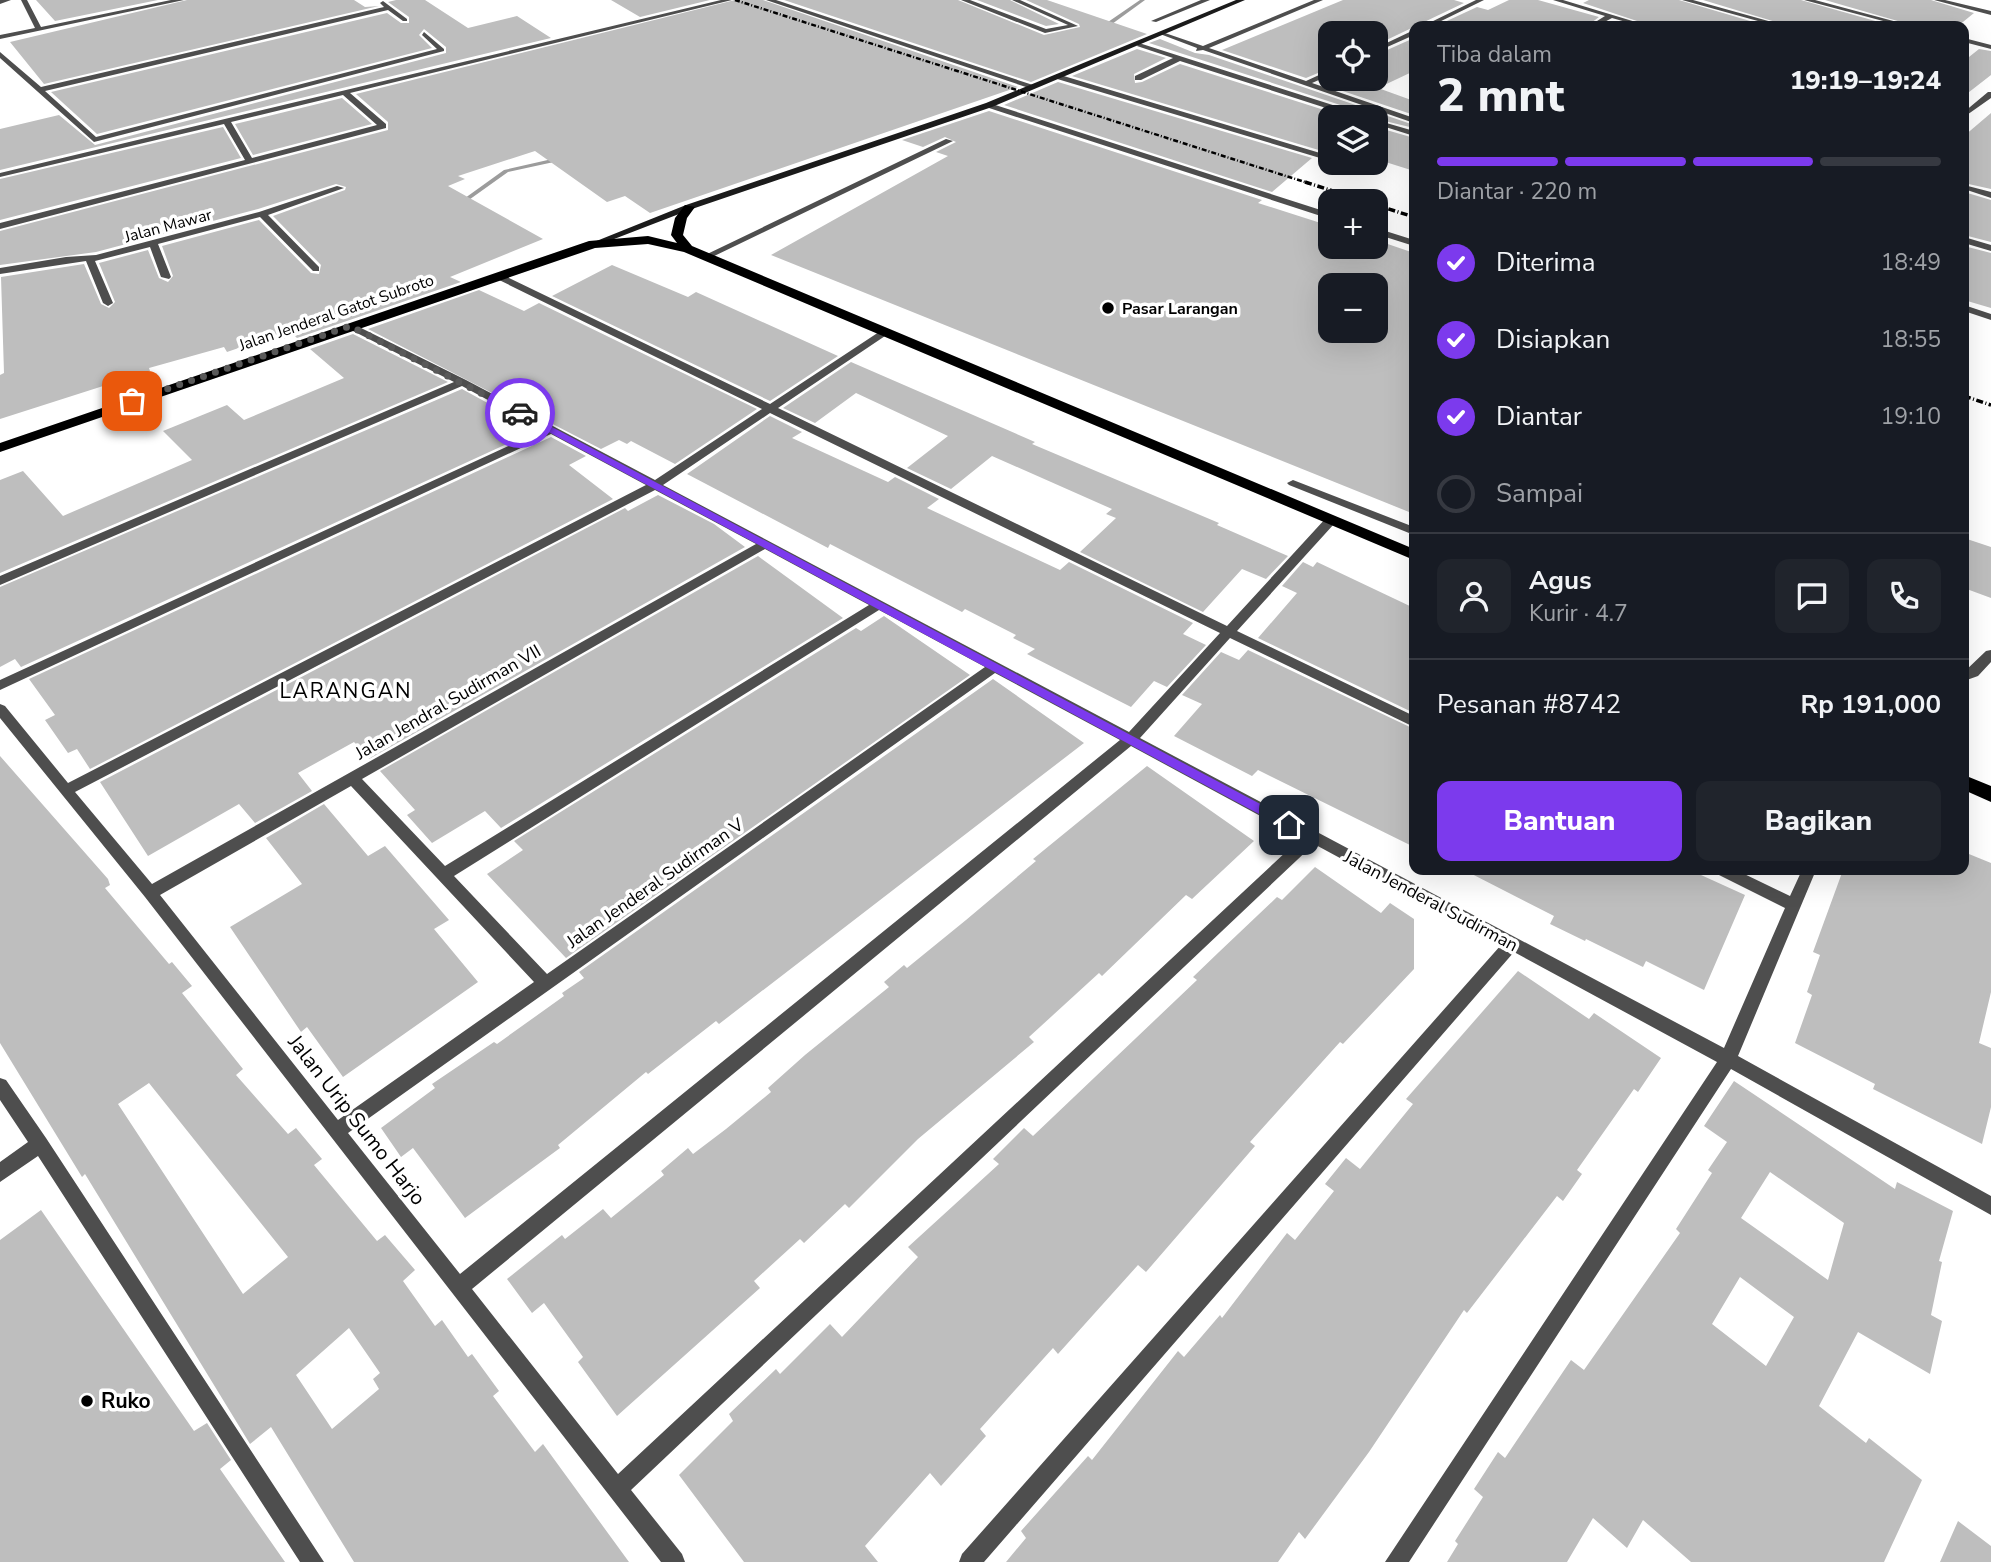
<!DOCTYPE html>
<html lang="id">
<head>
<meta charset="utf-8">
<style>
	body { margin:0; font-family:"Nunito Sans",sans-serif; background:#20242c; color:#f1f3f6; height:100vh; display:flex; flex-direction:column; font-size:26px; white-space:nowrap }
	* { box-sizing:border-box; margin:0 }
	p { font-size:23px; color:#9ea1a6 }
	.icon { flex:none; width:38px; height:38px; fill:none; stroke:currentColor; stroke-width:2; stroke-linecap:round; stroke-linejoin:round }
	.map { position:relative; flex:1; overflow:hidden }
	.sheet { position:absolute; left:1409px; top:21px; width:560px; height:854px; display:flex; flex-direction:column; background:#171b24; border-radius:14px; box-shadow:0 7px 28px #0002 }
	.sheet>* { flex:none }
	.fabs { position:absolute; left:1318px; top:21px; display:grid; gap:14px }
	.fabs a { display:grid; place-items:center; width:70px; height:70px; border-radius:14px; background:#171b24; box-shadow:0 7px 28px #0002; font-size:35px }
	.pin { position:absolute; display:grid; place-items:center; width:60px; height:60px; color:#fff; margin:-30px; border-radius:14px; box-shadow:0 4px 10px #0006 }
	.courier { position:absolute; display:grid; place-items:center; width:70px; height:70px; margin:-35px; border:5px solid #7c3aed; border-radius:50%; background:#fff; color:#222; box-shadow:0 2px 9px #0007 }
	.head em { font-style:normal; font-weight:800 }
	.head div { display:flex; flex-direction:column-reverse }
	.head { display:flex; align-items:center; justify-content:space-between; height:119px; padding:0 28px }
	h1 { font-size:46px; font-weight:800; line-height:52px }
	.bar { display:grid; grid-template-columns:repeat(4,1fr); gap:10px 7px; align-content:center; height:84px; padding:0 28px }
	.bar i { height:9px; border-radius:5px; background:#363941 }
	.bar .selected { background:#7c3aed }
	.bar p { grid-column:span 4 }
	.line { display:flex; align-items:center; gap:18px; padding:0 28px; border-top:2px solid #363941 }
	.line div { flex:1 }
	.round { display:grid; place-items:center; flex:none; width:74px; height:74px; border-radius:14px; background:#20242c }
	ol { padding:0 28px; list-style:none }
	li { display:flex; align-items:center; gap:21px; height:77px }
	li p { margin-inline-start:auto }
	li .icon { padding:7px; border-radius:50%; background:#7c3aed; color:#fff; stroke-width:4 }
	li:last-child { color:#9ea1a6 }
	li i { width:38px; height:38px; border:4px solid #363941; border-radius:50% }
	.primary-button { display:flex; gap:14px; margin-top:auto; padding:14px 28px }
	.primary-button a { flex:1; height:80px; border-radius:14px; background:#7c3aed; color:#fff; font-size:28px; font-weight:800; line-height:80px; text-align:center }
	.primary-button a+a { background:#20242c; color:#f1f3f6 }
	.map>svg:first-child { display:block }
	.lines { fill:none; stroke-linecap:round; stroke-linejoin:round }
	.stream { fill:#9c9c9c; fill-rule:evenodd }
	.building { fill:#bebebe; fill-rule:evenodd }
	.service { fill:#4e4e4e; fill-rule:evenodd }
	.minor { fill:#4e4e4e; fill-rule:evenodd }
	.secondary { fill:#1b1b1b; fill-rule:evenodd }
	.trunk { fill:#000; fill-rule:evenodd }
	.rail-far1 { stroke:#000; stroke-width:2.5; stroke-dasharray:5 2 1 2; stroke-linecap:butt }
	.rail { stroke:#000; stroke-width:3.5; stroke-dasharray:7 2.5 1 2.5; stroke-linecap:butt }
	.route { fill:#7c3aed }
	.done { stroke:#595959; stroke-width:7; stroke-dasharray:0 12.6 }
	.poi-dot { fill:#000; stroke:#fff; stroke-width:2.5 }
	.labels { text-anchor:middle; stroke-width:7; stroke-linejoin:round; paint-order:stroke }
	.far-street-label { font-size:16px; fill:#000; stroke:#fff }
	.far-poi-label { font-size:16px; font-weight:bold; fill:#000; stroke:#fff; text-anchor:start }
	.street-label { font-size:18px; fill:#000; stroke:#fff }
	.quarter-label { font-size:21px; letter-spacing:2px; fill:#000; stroke:#fff }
	.near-street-label { font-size:21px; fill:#000; stroke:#fff }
	.near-poi-label { font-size:21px; font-weight:bold; fill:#000; stroke:#fff; text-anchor:start }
</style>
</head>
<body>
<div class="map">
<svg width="1991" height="1562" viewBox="0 0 1991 1562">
	<rect width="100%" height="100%" fill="#fff"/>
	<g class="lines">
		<path class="stream" d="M1140,0h5l-33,24 -11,3 -3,-2 10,-3z
			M561,157l3,2 -1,1 -55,12 -49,35 -5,-1 50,-36z"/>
	</g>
	<path class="building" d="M36,0h122l-103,21z
		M187,0h167l11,7 14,-1 -335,78 -34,-42z
		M396,0h29l43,28 49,-12 34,22 -551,132v-41l59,-14 36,30 351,-92v-6l-22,-18 -5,6 13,13 -335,86 -46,-42 336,-79 14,10h8v-6l-21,-15z
		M611,0h99l-70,17z
		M735,0h28l255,87 -368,126 -25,-17 -18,6 -72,-51 -77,25 7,3 -17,7 95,53 -93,38 11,5 -164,56 -3,-3 -23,8 -3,-5 -41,14 -3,-5 -75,21 1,3 -150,48v-44l4,-2 -3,-96 83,-13 17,40 8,4 6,-6 -16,-39 49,-13 11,28 9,4 5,-6 -11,-30 97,-26 52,53 8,1 2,-9 -48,-49 72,-26 1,-3 -10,-3 -78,25 -162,43 -96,13v-34l388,-101v-8l-32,-28z
		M784,0h174l86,35 36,-8 -1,-3 -53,-24h21l100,34 -116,48z
		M977,0h33l49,24 -13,2z
		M1343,0h111l10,3 -88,42v-12h-46v35l-24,10 -84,-28z
		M1509,0h29l61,17 -12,9h-151l41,-19 11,3z
		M1589,0h90l88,26h-115l-69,-23z
		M1703,0h98l92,26h-104z
		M1825,0h106l43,13 -16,13h-43z
		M1414,38v33l-36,17 36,13v14l-95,-32 11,-5 46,1v-24z
		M1160,39l35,14 14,2 205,70v3l-46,-11 -3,-4 -216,-70z
		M1137,49l29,9 -32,16 1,9 7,-1 38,-18 166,53h-16v27l-8,7 -250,-75z
		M1979,49l12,2v24l-27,21v-35z
		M1058,82l254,76 -40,34 -268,-87z
		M342,98l30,26 -119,31 -18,-31z
		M989,111l273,89 -4,3 72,23v21h46v-7l38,13v261l-643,-259 177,-99 -12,-4 20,-10 -11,-5 -22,10 -21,-7zM1330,285h46v46h-46z
		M1991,113v76l-27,-6v-47z
		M223,127l18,31 -241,62v-41z
		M1376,127l38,11v33l-38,-12z
		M1964,192l27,8v42l-27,-7z
		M1964,246l27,7v55l-27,-8z
		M612,265l76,32 8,-5 142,64 -68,45 -218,-105z
		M479,290l45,21 15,-8 218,106 -82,55 -44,-23 -4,3 -8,-4 -18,9 -233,-120z
		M353,334l95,48 -448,191v-93l23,-9 40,45 129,-56 -29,-29 64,-26 17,15 100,-42 -34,-29z
		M851,362l184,80 -3,2 187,79 -2,2 71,31 -22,23 -24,-10 -39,43 -123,-60 36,-34 -10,-4 6,-5 -120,-53 -41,33 -44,-21 41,-32 -92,-43 -41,30 -32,-15z
		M462,389l75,41 -516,237 -6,-8 -15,8v-80z
		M770,416l32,16 -10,6 96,44 7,-5 44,22 -12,9 133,62 9,-8 124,61 -10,11 23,11 -39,42 -13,-6 -23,26 -104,-53 8,-5 -22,-11 3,-3 -51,-26 -3,3 -132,-68 -2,4 -141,-74z
		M551,437l35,19 -17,9 44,34 -523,270 -13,-20 -9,4 -23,-33 10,-5 -26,-36z
		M658,495l56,29 31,23 -376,212 -15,-17 -56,31 14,18 -57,32 -16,-19 -91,52 -48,-74 525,-274 3,3z
		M1964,538l27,9v51l-27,-10z
		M758,556l85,62 -342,210 -16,-17 -53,32 -25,-28 8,-5 -35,-39z
		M1303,562l10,5 4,-5 97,46v105l-156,-75 39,-45 -15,-7z
		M884,616l86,59 -404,283 -79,-84 36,-24 -9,-9 342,-213 5,3z
		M1248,650l166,79v118l-156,-77 -6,6 -78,-40 28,-32 -20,-9 39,-43 18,8z
		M993,679l91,64 -365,281 -3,-3 -68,53 -2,-2 -88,73 2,3 -95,70 -52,-70 -12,9 -20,-29 54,-40 -3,-4 62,-42 3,2 67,-48 -2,-3 22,-15 -5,-6z
		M0,756l108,123 2,6 -5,3 64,76 3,-2 20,24 -10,7 61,76 -7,6 52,59 8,-6 26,31 -8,6 63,76 8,-6 30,35 -12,11 32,45 7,-6 26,37 4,-3 27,37 -6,5 42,56 8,-8 86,118h-275l-83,-135 -21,17 -165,-270 -3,3 -82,-134zM149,1083l139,174 -45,37 -125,-190zM349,1328l31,45 -7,6 6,10 -47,40 -36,-54z
		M1147,766l107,75 -62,58 -6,-4 -84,81 -3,-3 -70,64 5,5 -116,97 -69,69 -4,-4 -41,39 -4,-4 -46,42 6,7 -143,128 -39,-54 5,-5 -39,-54 -12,10 -25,-34 55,-44 3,4 38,-30 8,9 53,-43 -3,-4 27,-23 5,6 33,-25 45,-37 -3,-4 37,-33 84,-68 -5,-5 20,-17 3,3 59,-48 70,-59 -3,-2z
		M324,804l44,52 17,-10 64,74 -15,9 44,53 -135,95 -36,-50 -6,5 -71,-105 72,-43 -36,-46z
		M1964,852l27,11v129l-12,51 12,5v59l-9,37 -109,-55 2,-5 -80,-41 17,-48 -5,-3 13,-37 -7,-3 30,-82h121z
		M1315,867l66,46 9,-10 24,16v50l-71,75 -3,-2 -90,100 5,4 -109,126 -8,-7 -80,89 -5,-6 -73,81 6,7 -45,50 -11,-13 -65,73 13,16h-134l-65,-87 54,-54 -4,-7 47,-45 4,5 50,-50 12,13 76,-80 -10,-10 91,-83 -6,-5 31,-31 9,8 164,-156 -4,-3 26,-25 58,-55 5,3z
		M1464,870h226l55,25 -41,95 -58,-29 -3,6 -57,-28 -1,2 -35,-17 4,-8z
		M1518,971l71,48 5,-6 67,45 -23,34 -4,-3 -57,81 5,4 -19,27 -6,-5 -90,117 -3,-3 -95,142 -64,87 -6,-7 -21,30h-272l20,-24 -5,-7 67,-75 4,4 86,-109 6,6 36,-42 2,3 65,-85 8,7 39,-49 -9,-7 21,-26 14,11 53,-65 -7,-5z
		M1734,1081l161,108 2,-7 56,29 -14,50 3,1 -11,53 11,6 -12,53 -72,-42 -39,74 47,37 3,-5 53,42 -38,82h-193l-48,-42 -16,28 -34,-30 -26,44h-120l11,-18 -3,-3 28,-44 -9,-8 24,-37 7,6 66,-98 13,10 96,-137 -4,-4 36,-56 -4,-3 19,-28 -23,-16zM1770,1172l74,51 -16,57 -87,-62zM1740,1277l54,40 -28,49 -54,-42z
		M41,1210l153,221 13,-8 24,37 -11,9 65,93h-285v-322z
		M1958,1521l33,25v16h-51z"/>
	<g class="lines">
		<path class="service" d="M0,0h11l-11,4z
			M21,0h6l14,27 130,-27h13l-184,39v-4l35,-7z
			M1201,0h9l-54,22 -5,-1z
			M383,1l24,18v2h-4l-15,-11 -343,81 51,46 341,-88 -15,-14 2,-3 20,17v2l-350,91 -94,-84v-6l41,35 343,-80 -4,-4z
			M989,103l341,110v6l-344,-112 -1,-2z
			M946,139l7,2 -245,118 -7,-2z
			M1376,228l38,12v6l-38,-12z
			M1293,480l121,47v8l-125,-50 -2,-2z
			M1991,650v12l-13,14 -14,5v-9l22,-21z
			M0,1078l6,2 40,58 278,424h-24l-262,-406 -38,26v-20l28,-20 -28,-42z"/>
		<path class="minor" d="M721,0h11l-382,93 36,31v4l-386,101v-6l245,-63 -21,-36 -224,53v-4zM343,95l34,30 -125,33 -21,-36z
			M766,0h10l260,86 -7,2z
			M961,0h9l76,29 22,-4 -56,-25h8l58,26 -33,7z
			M1314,0h9l-114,48 97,33 24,-11v5l-18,8 102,35v5l-211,-73 -7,1 1,-3 -37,-14 5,-1 38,13z
			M1476,0h8l-53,26h-8z
			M1553,0h10l86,26h-9l-28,-8 -15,8h-8l16,-10z
			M1682,0h11l93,26h-10z
			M1804,0h11l97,26h-10z
			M1934,0h11l46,11v4z
			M1414,30v5l-38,17v-4z
			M1964,38l27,7v4l-27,-7z
			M1139,43l225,72 1,2h-11l-174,-56 -39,19h-6v-4l38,-18 -36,-12z
			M1057,74l273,82v5l-276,-83z
			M1988,92h3v6l-27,19v-5z
			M1376,120l38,11v5l-38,-12z
			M1340,163h12l25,9 -4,2z
			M1964,185l27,7v6l-27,-9z
			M337,186l7,2 -76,27 51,52v4h-6l-53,-54 -102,27 13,33 -2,2 -8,-2 -11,-30 -55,14 18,42 -5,3 -5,-3 -17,-42 -86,13v-6l66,-11 30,-2 163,-43z
			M1964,237l27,8v6l-27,-8z
			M495,274h6l269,130 112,-74h6v4l-110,74 449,218 99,-108h8v6l-97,107 177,85v11l-184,-89 -90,100 584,310 61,-140 -68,-34 -2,-4h21l54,26 12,-26h14l-78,186 253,140v19l-260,-146 -322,493h-24l332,-500 -203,-110 -530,610h-25l3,-8 539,-609 -187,-101 -683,646 51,64 3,8h-24l-516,-665 -145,-179v-14l5,2 63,77 578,-298 -95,-51 -551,256v-10l543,-250 -81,-44 -462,199v-9l454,-194 -107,-54v-4h6l113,56 189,100 107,-71 -267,-131zM770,413l450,220 -91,99 -466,-247zM655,490l101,54 -604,340 -77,-92zM765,549l104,56 -424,261 -83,-87zM879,610l106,57 -438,307 -93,-98zM995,673l125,67 -660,534 -112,-141zM1131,746l170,92 -683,636 -146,-185zM351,786l183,196 -196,138 -178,-225z
			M1964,305l27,9v6l-27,-9z"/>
		<path class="secondary" d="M1236,0h9l-253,107 -300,102 -96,37 -7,-2 97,-39 300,-102z"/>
		<path class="trunk" d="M685,205l10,2 -8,11 -4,17 9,11 722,303v11l-730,-308 -36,-8 -53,4 -595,204v-9l589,-202 59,-5 29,7 -6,-8 4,-17z
			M1964,775l27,11v16l-27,-12z"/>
		<path class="rail-far1" d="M735,0l576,184"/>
		<path class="rail" d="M1305,182l59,19
			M1376,205l38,12
			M1964,396l27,9"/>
	</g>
	<path class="route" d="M520,410l774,412v6h-9l-768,-413z"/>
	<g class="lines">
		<path class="done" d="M132,401l218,-75 170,87"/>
	</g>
	<g class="poi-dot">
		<circle cx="1108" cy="308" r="7"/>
		<circle cx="87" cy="1401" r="7"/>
	</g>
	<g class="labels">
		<g class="far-street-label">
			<text transform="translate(168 225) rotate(-15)" y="6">Jalan Mawar</text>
			<text transform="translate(336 312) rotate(-19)" y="6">Jalan Jenderal Gatot Subroto</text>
		</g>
		<g class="far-poi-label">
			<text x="1122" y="314">Pasar Larangan</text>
		</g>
		<g class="street-label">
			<text transform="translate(448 702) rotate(-30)" y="6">Jalan Jendral Sudirman VII</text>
			<text transform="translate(655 883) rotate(-35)" y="6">Jalan Jenderal Sudirman V</text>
			<text transform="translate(1431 901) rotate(28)" y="6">Jalan Jenderal Sudirman</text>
		</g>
		<g class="quarter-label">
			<text x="346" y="698">LARANGAN</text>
		</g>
		<g class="near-street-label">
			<text transform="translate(357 1120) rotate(52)" y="7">Jalan Urip Sumo Harjo</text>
		</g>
		<g class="near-poi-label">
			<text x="101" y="1408">Ruko</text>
		</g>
	</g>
</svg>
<div class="fabs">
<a><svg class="icon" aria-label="locate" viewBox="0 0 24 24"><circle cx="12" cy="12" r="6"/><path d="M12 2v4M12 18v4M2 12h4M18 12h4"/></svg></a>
<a><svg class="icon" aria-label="layers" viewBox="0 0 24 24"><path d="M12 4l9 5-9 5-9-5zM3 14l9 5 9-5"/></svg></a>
<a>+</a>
<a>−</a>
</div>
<div class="pin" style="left:132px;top:401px;background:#ea580c"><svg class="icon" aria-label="bag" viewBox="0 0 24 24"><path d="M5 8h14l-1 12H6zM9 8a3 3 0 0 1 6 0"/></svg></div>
<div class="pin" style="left:1289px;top:825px;background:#1f2937"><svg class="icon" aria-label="home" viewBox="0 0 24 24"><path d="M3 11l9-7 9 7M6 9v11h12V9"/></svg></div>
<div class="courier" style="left:520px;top:413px"><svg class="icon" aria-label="car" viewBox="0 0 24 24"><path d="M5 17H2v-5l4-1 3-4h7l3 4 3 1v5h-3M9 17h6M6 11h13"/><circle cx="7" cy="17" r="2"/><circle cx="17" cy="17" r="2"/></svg></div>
<section class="sheet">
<div class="head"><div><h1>2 mnt</h1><p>Tiba dalam</p></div><em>19:19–19:24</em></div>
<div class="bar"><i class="selected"></i><i class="selected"></i><i class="selected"></i><i></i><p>Diantar · 220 m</p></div>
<ol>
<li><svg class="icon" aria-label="check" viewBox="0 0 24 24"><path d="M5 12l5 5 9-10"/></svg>Diterima<p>18:49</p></li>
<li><svg class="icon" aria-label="check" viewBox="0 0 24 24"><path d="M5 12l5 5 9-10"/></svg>Disiapkan<p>18:55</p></li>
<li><svg class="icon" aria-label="check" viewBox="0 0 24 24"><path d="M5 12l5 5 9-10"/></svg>Diantar<p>19:10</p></li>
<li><i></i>Sampai</li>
</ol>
<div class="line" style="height:126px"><a class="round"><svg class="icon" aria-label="person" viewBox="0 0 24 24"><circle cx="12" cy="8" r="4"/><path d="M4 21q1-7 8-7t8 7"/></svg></a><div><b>Agus</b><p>Kurir · 4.7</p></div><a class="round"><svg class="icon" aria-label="chat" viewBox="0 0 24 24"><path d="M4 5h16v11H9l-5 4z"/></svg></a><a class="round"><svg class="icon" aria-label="phone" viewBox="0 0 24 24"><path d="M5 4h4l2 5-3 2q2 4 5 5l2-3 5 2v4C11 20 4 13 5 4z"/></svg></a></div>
<div class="line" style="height:91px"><div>Pesanan #8742</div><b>Rp 191,000</b></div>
<div class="primary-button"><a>Bantuan</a><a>Bagikan</a></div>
</section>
</div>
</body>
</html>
